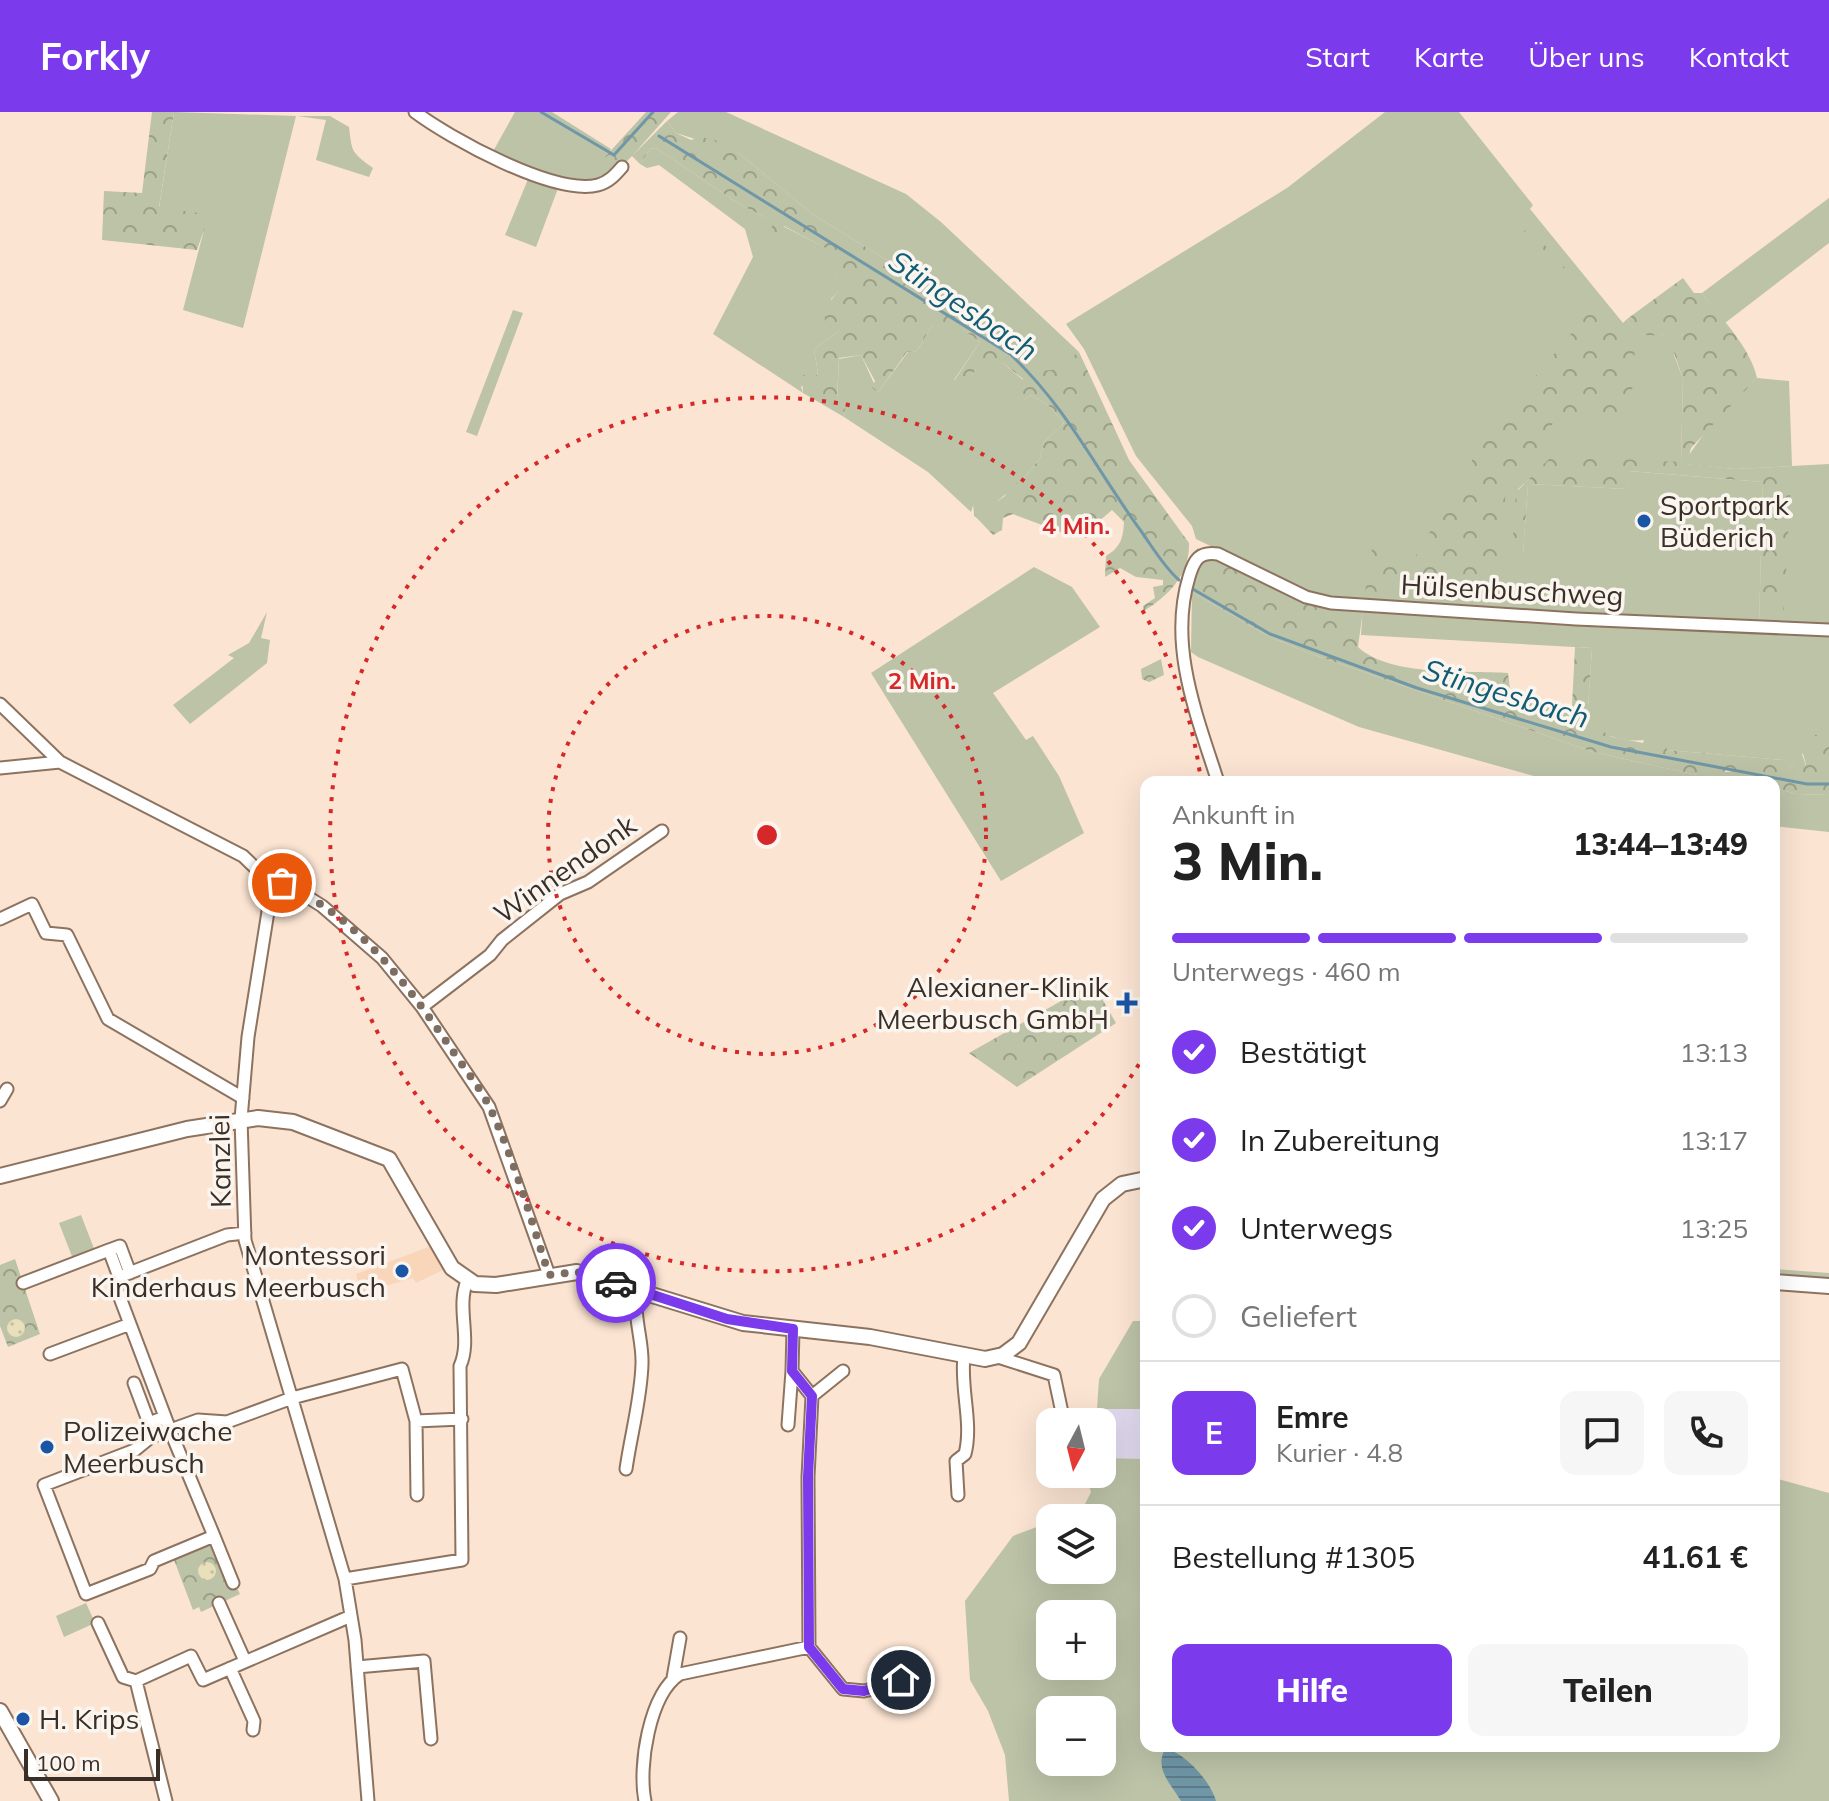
<!DOCTYPE html>
<html lang="de">
<head>
<meta charset="utf-8">
<style>
	body { margin:0; font-family:Mulish,sans-serif; background:#f6f6f6; color:#222; height:100vh; display:flex; flex-direction:column; font-size:30px; white-space:nowrap }
	* { box-sizing:border-box; margin:0 }
	p { font-size:26px; color:#767676 }
	.icon { flex:none; width:44px; height:44px; fill:none; stroke:currentColor; stroke-width:2; stroke-linecap:round; stroke-linejoin:round }
	.map { position:relative; flex:1; overflow:hidden }
	.side { position:absolute; left:1140px; top:664px; width:640px; height:976px; display:flex; flex-direction:column; background:#fff; border-radius:16px; box-shadow:0 8px 32px #0002 }
	.side>* { flex:none }
	.needle { width:52px; rotate:187deg }
	.tools { position:absolute; left:1036px; top:1296px; display:grid; gap:16px }
	.tools a { display:grid; place-items:center; width:80px; height:80px; border-radius:16px; background:#fff; box-shadow:0 8px 32px #0002; font-size:40px }
	.scale { position:absolute; left:24px; bottom:20px; width:136px; box-sizing:border-box; padding-left:8px; border:4px solid #3a2f26; border-top:0; font-size:22px; line-height:28px; white-space:nowrap; color:#3a2f26; -webkit-text-stroke:6px #fbf5f0; paint-order:stroke }
	.pin { position:absolute; display:grid; place-items:center; width:68px; height:68px; color:#fff; margin:-34px; border:4px solid #fff; border-radius:50%; box-shadow:0 2px 8px #0007 }
	.courier { position:absolute; display:grid; place-items:center; width:80px; height:80px; margin:-40px; border:6px solid #7c3aed; border-radius:50%; background:#fff; color:#222; box-shadow:0 2px 10px #0007 }
	.overview em { font-style:normal; font-weight:800 }
	.overview div { display:flex; flex-direction:column-reverse }
	.overview { display:flex; align-items:center; justify-content:space-between; height:136px; padding:0 32px }
	h1 { font-size:52px; font-weight:800; line-height:60px }
	.bar { display:grid; grid-template-columns:repeat(4,1fr); gap:12px 8px; align-content:center; height:96px; padding:0 32px }
	.bar i { height:10px; border-radius:6px; background:#e0e0e0 }
	.bar .selected { background:#7c3aed }
	.bar p { grid-column:span 4 }
	.line { display:flex; align-items:center; gap:20px; padding:0 32px; border-top:2px solid #e0e0e0 }
	.line div { flex:1 }
	.round { display:grid; place-items:center; flex:none; width:84px; height:84px; border-radius:16px; background:#f6f6f6 }
	ol { padding:0 32px; list-style:none }
	li { display:flex; align-items:center; gap:24px; height:88px }
	li p { margin-inline-start:auto }
	li .icon { padding:8px; border-radius:50%; background:#7c3aed; color:#fff; stroke-width:4 }
	li:last-child { color:#767676 }
	li i { width:44px; height:44px; border:4px solid #e0e0e0; border-radius:50% }
	.button { display:flex; gap:16px; margin-top:auto; padding:16px 32px }
	.button a { flex:1; height:92px; border-radius:16px; background:#7c3aed; color:#fff; font-size:32px; font-weight:800; line-height:92px; text-align:center }
	.button a+a { background:#f6f6f6; color:#222 }
	header { display:flex; align-items:center; gap:48px; box-sizing:border-box; height:112px; padding:0 40px; background:#7c3aed; color:#fff }
	header strong { font-size:38px }
	nav { display:flex; gap:44px; margin-inline-start:auto; font-size:28px }
	.map>svg:first-child { display:block }
	.commercial { fill:#e2dbf0 }
	.built { fill:#f9d6ba }
	.grass { fill:#bcc3a7; fill-rule:evenodd }
	.forest { fill:url(#forest-crowns) }
	.sand { fill:url(#sand-dots) }
	.water { fill:url(#water-rules) }
	.lines { fill:none; stroke-linecap:round; stroke-linejoin:round }
	.stream { stroke:#7097a7; stroke-width:3 }
	.minor-casing { stroke:#8d735f; stroke-width:15 }
	.major-casing { stroke:#8d735f; stroke-width:18 }
	.minor { stroke:#fff; stroke-width:11 }
	.major { stroke:#fff; stroke-width:14 }
	.done { stroke:#7e6e62; stroke-width:8; stroke-dasharray:0 14.4 }
	.route { stroke:#7c3aed; stroke-width:10 }
	.ring { fill:none; stroke:#d62828; stroke-width:4; stroke-dasharray:4 8 }
	.poi-dot { fill:#1b55a6; stroke:#fbf5f0; stroke-width:3 }
	.labels { text-anchor:middle; stroke-width:7; stroke-linejoin:round; paint-order:stroke }
	.poi-label { font-size:28px; fill:#3a2f26; stroke:#fbf5f0; text-anchor:start }
	.street-label { font-size:28px; fill:#3a2f26; stroke:#fbf5f0 }
	.water-label { font-size:30px; font-style:italic; fill:#115d76; stroke:#fbf5f0 }
	.centre { fill:#d62828; stroke:#fbf5f0; stroke-width:4 }
	.ring-label { font-size:24px; text-anchor:middle; font-weight:bold; fill:#d62828; stroke:#fbf5f0; stroke-width:7; stroke-linejoin:round; paint-order:stroke }
</style>
</head>
<body>
<header>
<strong>Forkly</strong>
<nav><a>Start</a><a>Karte</a><a>Über uns</a><a>Kontakt</a></nav>
</header>
<div class="map">
<svg width="1829" height="1689" viewBox="0 0 1829 1689">
	<defs>
		<pattern id="forest-crowns" width="20" height="18" patternUnits="userSpaceOnUse" patternTransform="scale(2)"><rect width="20" height="18" fill="#bcc3a7"/><path d="M2 6a3 3 0 1 1 6 0M12 15a3 3 0 1 1 6 0" fill="none" stroke="#9a9f88"/></pattern>
		<pattern id="sand-dots" width="8" height="8" patternUnits="userSpaceOnUse" patternTransform="scale(2)"><rect width="8" height="8" fill="#e9dfba"/><path d="M2 2h.1M6 6h.1" fill="none" stroke="#c9c0a0" stroke-width="1.8" stroke-linecap="round"/></pattern>
		<pattern id="water-rules" width="6" height="5" patternUnits="userSpaceOnUse" patternTransform="scale(2)"><rect width="6" height="5" fill="#7097a7"/><path d="M0 2.5h6" fill="none" stroke="#5d7c88"/></pattern>
	</defs>
	<rect width="100%" height="100%" fill="#fbe4d2"/>
	<path class="commercial" d="M1068,1296l78,1v50l-44,-1v-36h-34z"/>
	<path class="built" d="M434,1133l13,23 -31,15 -3,-5 -52,15 -5,-19z"/>
	<path class="grass" d="M174,0l122,4 -53,212 -60,-18 21,-80 -45,-22z
		M515,0h37l59,37 -5,8 16,9 -9,10 -30,10 -92,-31z
		M678,0h48l180,82 35,28 138,130 -27,19 -12,1 -70,-61 -158,-97 -73,-61 -63,-20 -9,-12z
		M1385,0h74l74,93 -3,4 93,114 4,-4c12,25 35,14 56,13l-9,23 9,24 -2,83 -135,2 -28,25 5,65 5,-70 99,5 1,-18 135,11 -4,141 33,-157 -57,3 -42,-4 -6,-1 -1,-5 25,-35 46,-46 32,3 3,85 37,-2v278l-27,12 4,12 -20,1 -3,-7 -116,-10 -9,-6v-8c-22,10 -52,3 -71,-14l5,-74 -231,-13 2,-33 -55,-9 -112,-54 -4,-13 -56,-70 -52,-107 -18,-25 221,-136z
		M297,4h33l19,11c3,25 2,25 24,41l-4,9 -53,-17 10,-40z
		M656,36l83,56 97,49 -1,21 6,15 -10,10 8,32 -25,18 4,25 -17,13 2,6 -90,-59 40,-77 -8,-28 -86,-64 -12,3 -7,-4 10,-15z
		M531,60l29,11 -24,64 -31,-12z
		M1829,86v45l-104,80 -23,-30z
		M513,198l10,3 -46,123 -11,-4z
		M932,213l30,4 18,13 -26,38 9,9 13,-20 27,-6 20,17 1,20 7,-5 17,10 16,18 -20,19 -4,16 -16,20 -33,29 -17,-4 -3,9 -43,-40 -84,-55 1,-8 -8,-10 2,-40 22,-4 17,37 30,-40 9,-1z
		M1034,455l38,20 28,40 -107,66 33,47 7,-4 26,40 25,57 -83,48 -130,-208z
		M1192,480l76,44 38,16 287,100 104,23 38,-4 17,11h-197l-196,-55 -161,-70 -7,-5z
		M267,500l-6,26 9,2 -3,23 -77,61 -17,-19 61,-47 -6,-3 21,-12z
		M1774,676l23,6 32,1v37l-55,-6z
		M81,1103l14,36 -22,8 -14,-36z
		M1774,1157l55,4v5l-55,-4z
		M1133,1209h13v88h-49l2,-30z
		M1102,1346l44,1v287h628v-268l55,15v308h-820l-4,-46 -17,-44 -18,-31 -5,-79 48,-65 37,-14v48h52v-52h-41l21,-8 9,-18 -6,-18h17zM1050,1502h52v52h-52zM1050,1598h52v52h-52z
		M86,1491l9,20 -31,14 -8,-21z"/>
	<path class="forest" d="M152,0h22l-15,95 46,7 -1,16 -7,20 -95,-10 2,-49 38,2z
		M646,0h25l-38,43 34,-34 9,12 15,7 9,-3 15,3 24,13 73,61 158,97 70,60 12,-1 27,-18 50,108 60,83c1,32 -21,53 -45,68l-1,-5 12,-8 -2,-11 10,-2v-5l-27,-3 -16,-9 -15,9 1,-21c15,-9 17,-18 18,-34l-12,-12 -30,26 -16,-2 -53,-20 -10,4 -1,12 -9,5 -19,-20 -1,-12 6,-2 12,5 14,-10 2,-6 17,-12 16,-20 4,-16 20,-19 -16,-18 -17,-10 -7,5 -6,-9 5,-12 -20,-16 -17,10 -10,-4 -13,21 -9,-9 26,-39 -18,-13 -12,5 -18,-9 -15,26 -10,1 -29,40 -6,-4 3,-7 -14,-26 -22,3 -2,40 8,11 -1,8 -41,-24 -1,-17 6,-2 4,4 6,-4 -4,-25 25,-18 -14,-10 -1,-12 16,-20 -5,-15 -8,-6 8,-15 -51,-27 -11,9 -4,-3 5,-10 -35,-18 -83,-56 -6,1 -10,15 -8,-8 -10,10 -17,-9z
		M1529,115l106,121 -4,59 -6,1 -5,8 -64,-3 -12,37 -38,32 -7,126 -20,-2c-2,-9 -3,-16 -11,-22 -12,-8 -54,-8 -68,-2 -15,6 -18,11 -35,10l7,-43 39,15 77,-131 102,-122 -72,-74z
		M1683,166l11,15h8c19,25 48,54 55,85l-66,70 -4,16 48,5 57,-3 -9,158 -24,-1 4,-141 -134,-11 -2,18 -99,-5 -5,71 -11,-1 4,-62 36,-36 129,6 2,-83 -10,-29 10,-17c-21,-1 -44,12 -56,-14z
		M1197,436l90,44 76,17 -5,38c32,30 107,23 150,26l3,25 27,7 34,1 3,-59 17,1 -5,74 25,15 31,6 2,-7h13v7l8,1 1,6 117,10 3,7 19,-2 -6,-23 6,-8 12,1 5,7h6v53l-32,-1 -23,-6v-6h-22l-25,-13 -8,8 -22,-2 -104,-23 -287,-100 -38,-16 -76,-44z
		M1161,547l3,16 -15,7 -7,-3 -1,-10z
		M1093,871l23,40 -99,64 -48,-34z
		M15,1147l25,75 -32,13 -8,-21v-61z
		M212,1426l28,56 -39,18 -2,-5 -6,3 -19,-50 7,-3 -1,-4z"/>
	<path class="sand" d="M7 1216a9 9 0 1 1 18 0a9 9 0 1 1-18 0Z
		M198 1459a9 9 0 1 1 18 0a9 9 0 1 1-18 0Z"/>
	<path class="water" d="M1165,1637c20,3 46,33 51,52h-35c-10,-17 -27,-32 -16,-52z"/>
	<g class="lines">
		<path class="stream" d="M541,0l73,43 39,-43
			M659,24l351,218c56,52 87,117 131,177 12,17 23,36 38,49
			M1191,476l79,46 147,54 194,59 196,37h22"/>
		<g class="minor-casing">
			<path id="minor" d="M415,0c35,26 139,84 183,73 11,-3 17,-10 24,-18
				M0,592l60,58 183,94 26,25 26,8 27,17 60,52 40,49 67,100 60,168
				M0,656l60,-6
				M1218,670c-21,-66 -50,-136 -29,-205 5,-17 10,-26 29,-23l88,43 25,6 245,16 253,11
				M269,769l1,18 -22,138 -7,82 4,121 100,339 10,61 13,161
				M0,807l32,-15 14,29 21,2 41,84 135,79
				M422,895l68,-52 12,-15 58,-46 28,-12 74,-51
				M0,989l7,-12
				M109,1138l11,-4 10,27
				M119,1165l-3,10 51,135 3,8 44,106 -60,25 -4,8 -64,25 -42,-109 91,-35 16,-13 47,-17 29,2 65,-24 110,-29 14,52 1,74
				M23,1171l86,-33 10,27 108,-42 18,-2
				M793,1217l-1,42 20,25
				M50,1242l80,-30
				M998,1245l56,18 10,47
				M843,1259l-31,25 -4,81 1,170 34,42 21,2 42,-10
				M134,1271l15,40 16,-6
				M416,1309l46,-2
				M788,1313l4,-54
				M626,1357c5,-35 15,-70 16,-105 1,-25 -10,-49 -4,-74
				M958,1383l-2,-34 9,-7c8,-31 -5,-66 -1,-98
				M214,1424l19,47
				M345,1467l117,-19 -2,-194c12,-26 -4,-58 7,-85
				M219,1491l26,58
				M98,1511l25,54 13,4 55,-25 12,24 148,-64
				M357,1555l67,-6 7,78
				M230,1556l24,53 -1,9
				M673,1566l7,-40
				M136,1569l30,120
				M645,1689c-7,-34 4,-107 35,-127l129,-27"/>
		</g>
		<g class="major-casing">
			<path id="major" d="M0,1064l187,-47 71,-11 35,4 96,37 63,109 23,16 21,1 81,-13 166,51 127,14 115,22 18,-4 16,-12 84,-144 19,-15 24,-5
				M1774,1170l55,4
				M0,1599l51,90"/>
		</g>
		<use href="#minor" class="minor"/>
		<use href="#major" class="major"/>
	</g>
	<g class="lines">
		<path class="done" d="M282,771c74,32 124,100 168,164 13,20 30,40 40,61 25,53 41,112 59,167l28,-3 39,11"/>
		<path class="route" d="M616,1171l111,36 66,10 -1,42 20,25 -4,81 1,170 34,42 21,2 37,-11"/>
	</g>
	<g class="ring">
		<circle cx="767" cy="723" r="219"/>
		<path d="M1145 942A437 437 0 1 1 1201 670"/>
	</g>
	<g class="poi-dot">
		<circle cx="1644" cy="409" r="8"/>
		<path d="M1123 879h8v8h8v8h-8v8h-8v-8h-8v-8h8z"/>
		<circle cx="402" cy="1159" r="8"/>
		<circle cx="47" cy="1335" r="8"/>
		<circle cx="23" cy="1607" r="8"/>
	</g>
	<g class="labels">
		<g class="poi-label">
			<text x="1660" y="403">Sportpark<tspan x="1660" dy="32">Büderich</tspan></text>
			<text x="1109" y="885" text-anchor="end">Alexianer-Klinik<tspan x="1109" dy="32">Meerbusch GmbH</tspan></text>
			<text x="386" y="1153" text-anchor="end">Montessori<tspan x="386" dy="32">Kinderhaus Meerbusch</tspan></text>
			<text x="63" y="1329">Polizeiwache<tspan x="63" dy="32">Meerbusch</tspan></text>
			<text x="39" y="1617">H. Krips</text>
		</g>
		<g class="street-label">
			<text transform="translate(1512 478) rotate(3)" y="10">Hülsenbuschweg</text>
			<text transform="translate(565 757) rotate(-35)" y="10">Winnendonk</text>
			<text transform="translate(220 1049) rotate(-91)" y="10">Kanzlei</text>
		</g>
		<g class="water-label">
			<text transform="translate(963 194) rotate(34)" y="10">Stingesbach</text>
			<text transform="translate(1506 582) rotate(17)" y="10">Stingesbach</text>
		</g>
	</g>
	<circle cx="767" cy="723" r="12" class="centre"/>
	<g class="ring-label">
		<text x="1076" y="422">4 Min.</text>
		<text x="922" y="577">2 Min.</text>
	</g>
</svg>
<div class="tools">
<a><svg class="needle" viewBox="-14 -14 28 28"><path d="M0-13l5 13h-10z" fill="#e53935"/><path d="M0 13l5-13h-10z" fill="#767676"/></svg></a>
<a><svg class="icon" aria-label="layers" viewBox="0 0 24 24"><path d="M12 4l9 5-9 5-9-5zM3 14l9 5 9-5"/></svg></a>
<a>+</a>
<a>−</a>
</div>
<div class="scale">100 m</div>
<div class="pin" style="left:282px;top:771px;background:#ea580c"><svg class="icon" aria-label="bag" viewBox="0 0 24 24"><path d="M5 8h14l-1 12H6zM9 8a3 3 0 0 1 6 0"/></svg></div>
<div class="pin" style="left:901px;top:1568px;background:#1f2937"><svg class="icon" aria-label="home" viewBox="0 0 24 24"><path d="M3 11l9-7 9 7M6 9v11h12V9"/></svg></div>
<div class="courier" style="left:616px;top:1171px"><svg class="icon" aria-label="car" viewBox="0 0 24 24"><path d="M5 17H2v-5l4-1 3-4h7l3 4 3 1v5h-3M9 17h6M6 11h13"/><circle cx="7" cy="17" r="2"/><circle cx="17" cy="17" r="2"/></svg></div>
<section class="side">
<div class="overview"><div><h1>3 Min.</h1><p>Ankunft in</p></div><em>13:44–13:49</em></div>
<div class="bar"><i class="selected"></i><i class="selected"></i><i class="selected"></i><i></i><p>Unterwegs · 460 m</p></div>
<ol>
<li><svg class="icon" aria-label="check" viewBox="0 0 24 24"><path d="M5 12l5 5 9-10"/></svg>Bestätigt<p>13:13</p></li>
<li><svg class="icon" aria-label="check" viewBox="0 0 24 24"><path d="M5 12l5 5 9-10"/></svg>In Zubereitung<p>13:17</p></li>
<li><svg class="icon" aria-label="check" viewBox="0 0 24 24"><path d="M5 12l5 5 9-10"/></svg>Unterwegs<p>13:25</p></li>
<li><i></i>Geliefert</li>
</ol>
<div class="line" style="height:144px"><b class="round" style="background:#7c3aed;color:#fff">E</b><div><b>Emre</b><p>Kurier · 4.8</p></div><a class="round"><svg class="icon" aria-label="chat" viewBox="0 0 24 24"><path d="M4 5h16v11H9l-5 4z"/></svg></a><a class="round"><svg class="icon" aria-label="phone" viewBox="0 0 24 24"><path d="M5 4h4l2 5-3 2q2 4 5 5l2-3 5 2v4C11 20 4 13 5 4z"/></svg></a></div>
<div class="line" style="height:104px"><div>Bestellung #1305</div><b>41.61 €</b></div>
<div class="button"><a>Hilfe</a><a>Teilen</a></div>
</section>
</div>
</body>
</html>
